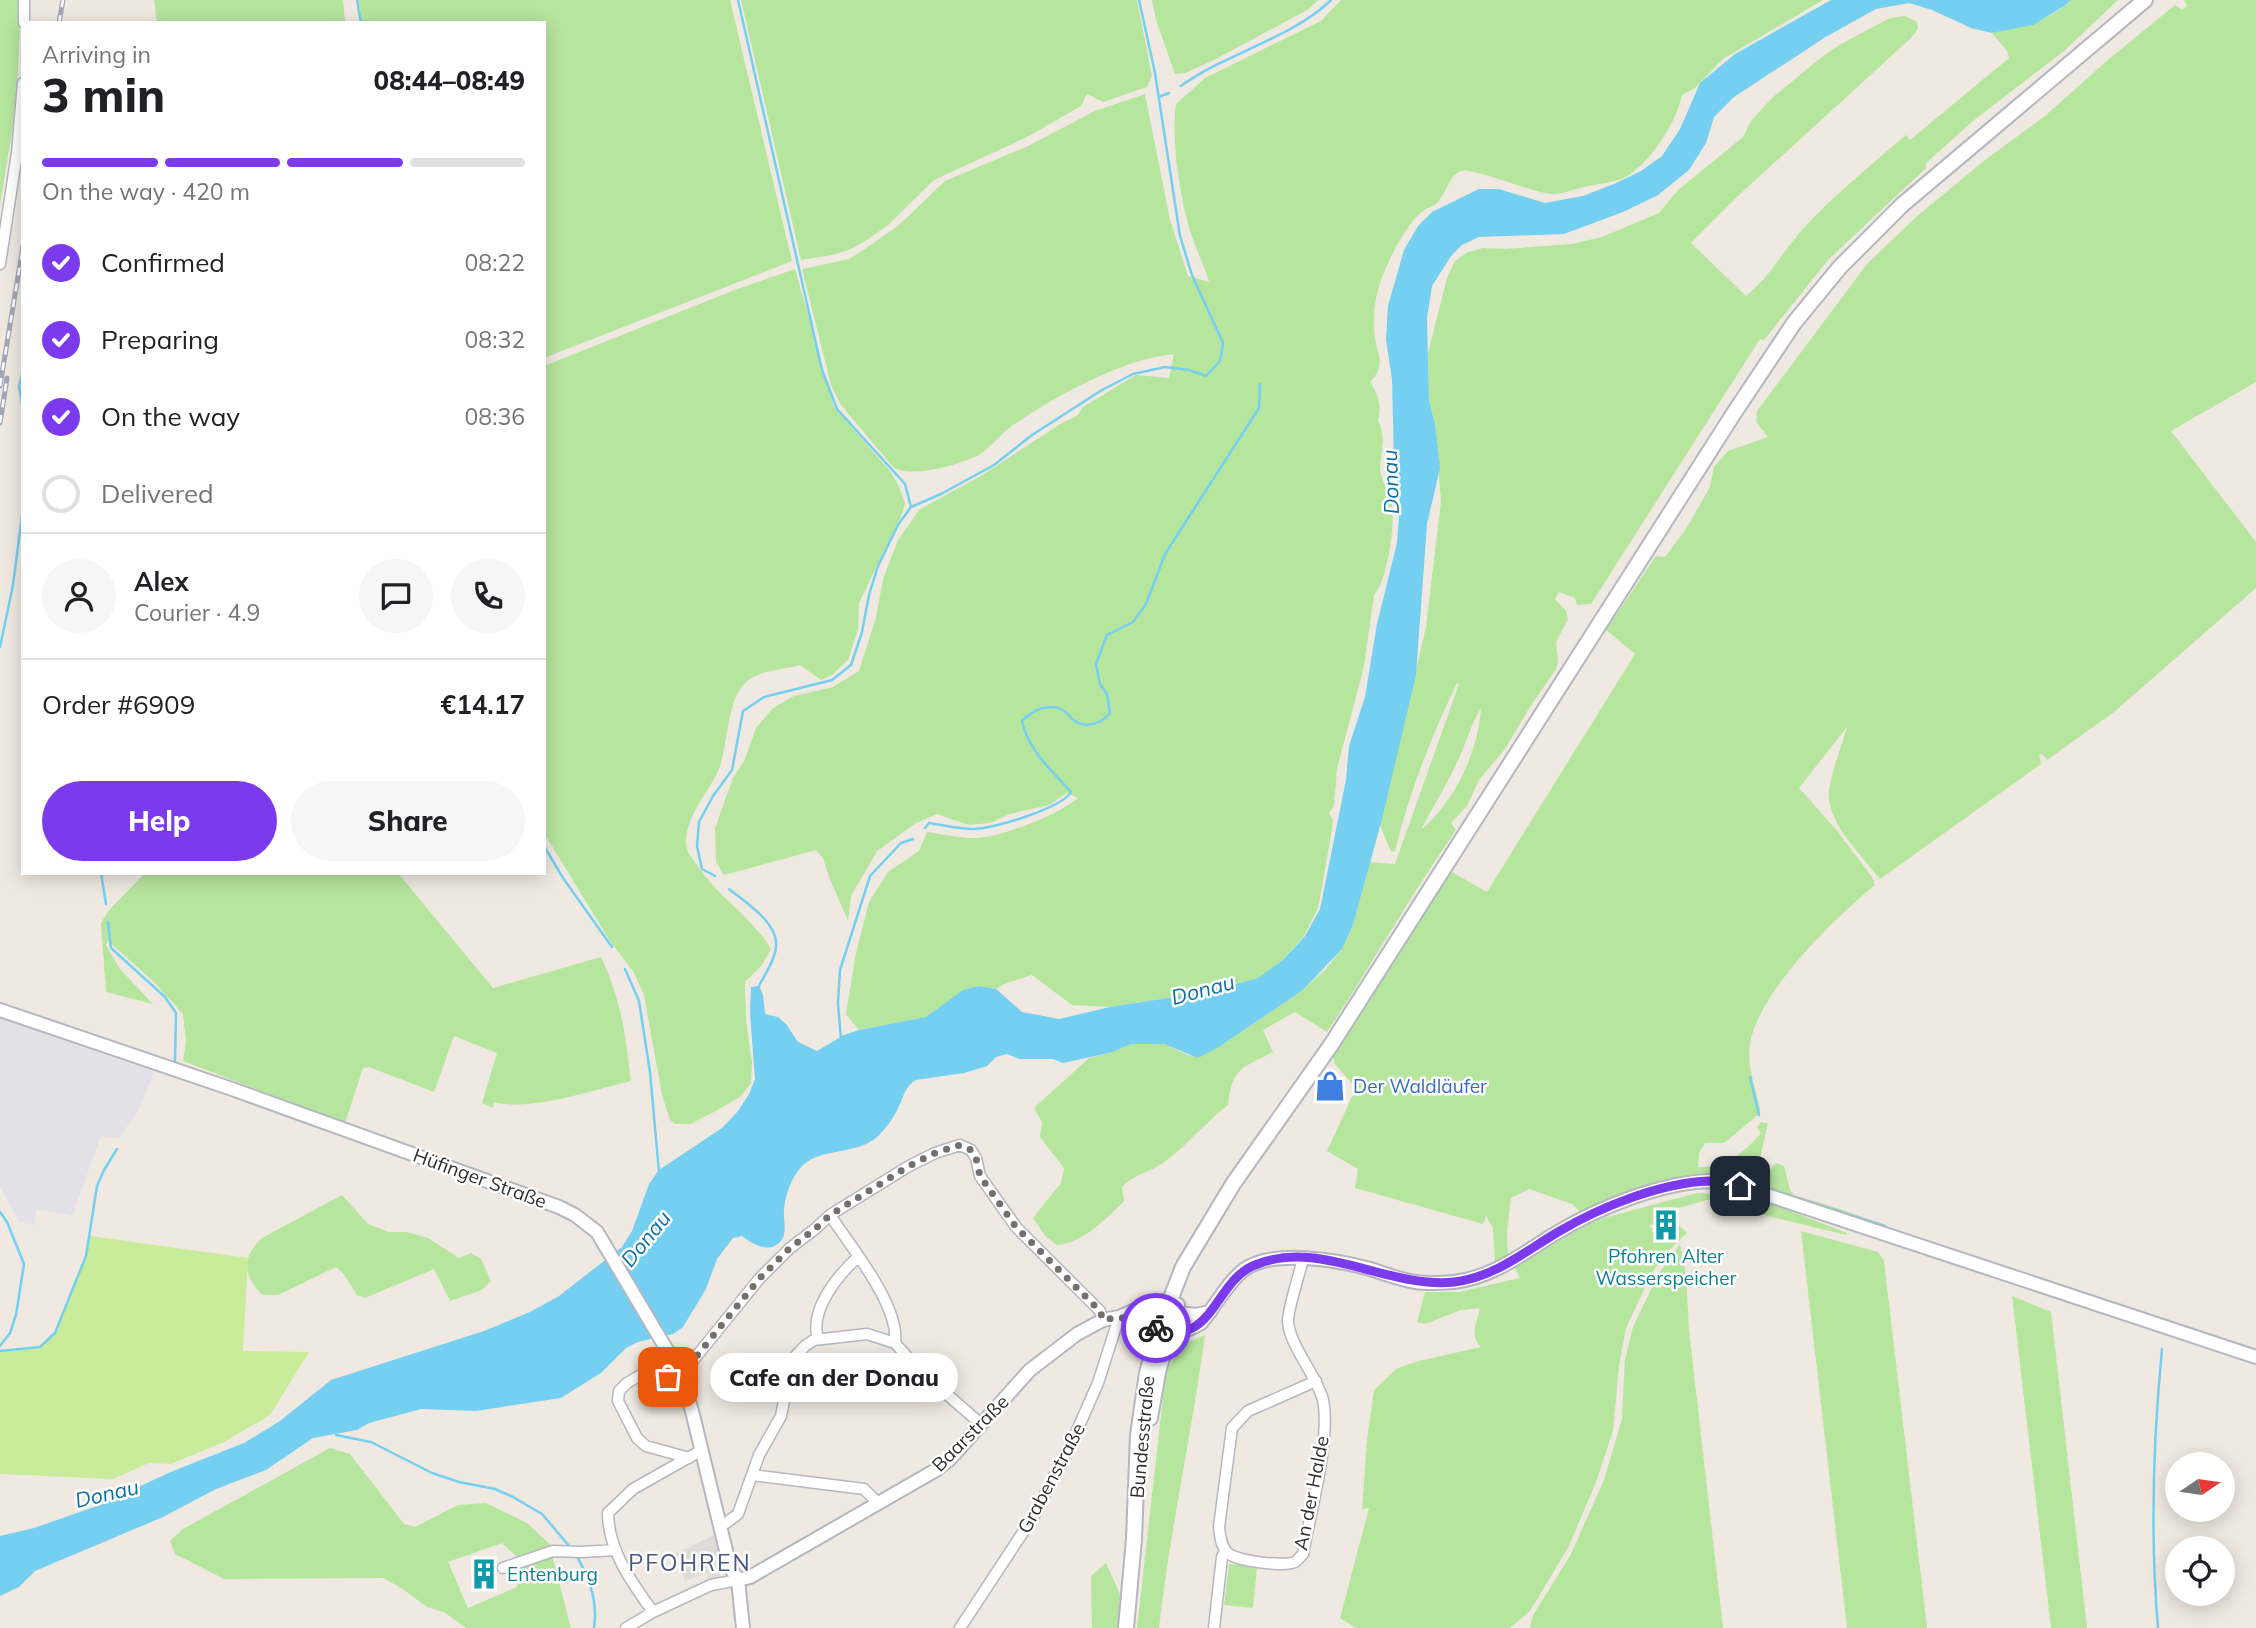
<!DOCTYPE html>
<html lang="en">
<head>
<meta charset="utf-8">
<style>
	body { margin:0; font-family:Mulish,sans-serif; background:#f6f6f6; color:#202124; height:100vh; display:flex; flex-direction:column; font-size:26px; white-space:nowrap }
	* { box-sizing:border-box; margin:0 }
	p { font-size:23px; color:#757577 }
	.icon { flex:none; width:38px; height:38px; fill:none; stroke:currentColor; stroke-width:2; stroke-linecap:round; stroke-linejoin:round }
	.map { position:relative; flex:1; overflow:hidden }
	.panel { position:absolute; left:21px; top:21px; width:525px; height:854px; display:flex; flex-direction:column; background:#fff; border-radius:0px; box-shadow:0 4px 18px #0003 }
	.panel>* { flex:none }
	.needle { width:46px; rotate:77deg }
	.fabs { position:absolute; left:2165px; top:1452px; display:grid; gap:14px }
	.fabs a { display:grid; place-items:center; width:70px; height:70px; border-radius:50%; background:#fff; box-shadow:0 4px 18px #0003; font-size:35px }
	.pin { position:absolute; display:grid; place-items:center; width:60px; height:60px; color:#fff; margin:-30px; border-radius:14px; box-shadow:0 4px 10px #0006 }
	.courier { position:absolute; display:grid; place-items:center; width:70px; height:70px; margin:-35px; border:5px solid #7c3aed; border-radius:50%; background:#fff; color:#222; box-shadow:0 2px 9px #0007 }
	.bubble { position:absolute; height:49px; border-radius:24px; background:#fff; box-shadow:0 4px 18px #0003; font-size:23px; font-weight:800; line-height:49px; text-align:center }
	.headline em { font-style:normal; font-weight:800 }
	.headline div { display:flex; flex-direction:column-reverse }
	.headline { display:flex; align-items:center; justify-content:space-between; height:119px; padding:0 21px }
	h1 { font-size:46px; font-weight:800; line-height:52px }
	.bar { display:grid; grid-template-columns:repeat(4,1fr); gap:10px 7px; align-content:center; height:84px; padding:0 21px }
	.bar i { height:9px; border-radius:5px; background:#e0e0e0 }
	.bar .on { background:#7c3aed }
	.bar p { grid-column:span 4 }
	.line { display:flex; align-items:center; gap:18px; padding:0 21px; border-top:2px solid #e0e0e0 }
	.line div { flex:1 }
	.round { display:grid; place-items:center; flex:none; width:74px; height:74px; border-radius:37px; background:#f6f6f6 }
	ol { padding:0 21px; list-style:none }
	li { display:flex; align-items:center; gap:21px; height:77px }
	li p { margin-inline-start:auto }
	li .icon { padding:7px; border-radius:50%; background:#7c3aed; color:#fff; stroke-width:4 }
	li:last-child { color:#757577 }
	li i { width:38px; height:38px; border:4px solid #e0e0e0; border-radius:50% }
	.primary-button { display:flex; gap:14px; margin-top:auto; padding:14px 21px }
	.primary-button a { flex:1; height:80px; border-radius:42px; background:#7c3aed; color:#fff; font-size:28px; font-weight:800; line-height:80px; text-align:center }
	.primary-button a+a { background:#f6f6f6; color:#202124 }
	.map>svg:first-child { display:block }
	.industrial { fill:#e3e1e8 }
	.green { fill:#b6e59e; fill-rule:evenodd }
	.pitch { fill:#c9ec9a }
	.plaza { fill:#dfdcd8 }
	.water { fill:#75cff0 }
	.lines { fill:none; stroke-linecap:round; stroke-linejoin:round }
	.stream { stroke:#75cff0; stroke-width:2.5 }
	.minor-casing { stroke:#b4b7c1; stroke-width:13 }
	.tertiary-casing { stroke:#b4b7c1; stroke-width:16 }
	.secondary-casing { stroke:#b4b7c1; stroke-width:18 }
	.minor { stroke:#fff; stroke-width:10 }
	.tertiary { stroke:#fff; stroke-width:12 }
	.secondary { stroke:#fff; stroke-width:14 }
	.rail-casing { stroke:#a3a6b8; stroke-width:5 }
	.rail { stroke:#fff; stroke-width:2.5; stroke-dasharray:8; stroke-linecap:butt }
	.done { stroke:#726f6d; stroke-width:7; stroke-dasharray:0 12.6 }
	.route { stroke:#7c3aed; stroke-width:9 }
	.labels { text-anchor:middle; stroke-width:5; stroke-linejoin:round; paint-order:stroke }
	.shop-label { font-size:19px; fill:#366cbe; stroke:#fff; text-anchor:start }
	.street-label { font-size:19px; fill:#2e2e2e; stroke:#fff }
	.culture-label { font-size:19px; fill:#0d838f; stroke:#fff }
	.water-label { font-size:21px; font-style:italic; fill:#0d6fa3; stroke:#fff }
	.quarter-label { font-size:23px; letter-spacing:2px; fill:#4d5680; stroke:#fff }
</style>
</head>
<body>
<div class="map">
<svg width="2256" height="1628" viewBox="0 0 2256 1628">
	<rect width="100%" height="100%" fill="#efe9e1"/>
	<path class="industrial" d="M0,1019l154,53 -15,37 -20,29 -18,-2 -29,80 -36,-7 -1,16 -15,-3 -20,-35z"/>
	<path class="green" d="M0,0h21v6l-5,100 -16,99z
		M154,0h189l2,23h-188z
		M358,0h372l62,261 -248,97v-335h-183z
		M741,0h396l15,76 -5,11 -44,15 -16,-8 -6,12 -54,31 -93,43 -46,45 -21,15 -18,10 -17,5 -31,5z
		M1152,0h166l-9,9 -95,51 -29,13 -10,1 -19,-54z
		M1341,0h482l-100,59 -28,29 -13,7c-5,27 -35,74 -61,84 -12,4 -25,5 -37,8 -9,2 -21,7 -31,7 -20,0 -81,-28 -92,-23 -12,4 -15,24 -25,33 -4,3 -10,4 -14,8 -18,14 -38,56 -44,78 -4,14 -5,34 -3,48 3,19 11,27 -5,44 8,11 12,25 8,38 9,21 3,27 2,48 0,11 10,24 12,36 3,21 -4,75 -18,91l-10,71 -27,103 -3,37 -5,7 4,8 -2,15 -13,72 -14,28 -21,24 -25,18 -52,14 -96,15 -38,-2 -40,-30 -25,8 -11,6 -17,-3 -53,31 -67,13 -13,-16 10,-61 13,-51 19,-30 31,-21 8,-19c14,2 29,5 43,6 27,2 88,-23 108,-40l-11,-5 -18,12 -39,9 -20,9 -21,2 -32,-11 -21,9 -39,28 -26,45 -3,25 -19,-44 -6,-19 -7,-8 -92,25 -8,-13 -1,-34 18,-50 11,-17 12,-33 17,-20 21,-12 39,-9 26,-16 17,-53 7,-39 15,-39 22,-31 59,-32 83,-54 15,-7 6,-9 53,-32 33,3 5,-24c-54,6 -116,41 -161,71 -13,9 -22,23 -36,31 -21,9 -63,22 -83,12l-53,-63 -10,-20 -29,-116 47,-10 13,-8 37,-26 46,-44 81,-34 69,-36 50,-17 25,126 18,56 21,6c-4,-15 -12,-30 -17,-45 -12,-37 -21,-96 -16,-133l29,-26 116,-57z
		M2071,0h47l-54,51 -91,70 -48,43 1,4 -98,92 -64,80 -4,-1 -169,265 -14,1 -2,-7 -16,-6 -4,7 11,12 2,8 -12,23 2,18 -2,9 -28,41 -23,39 -26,31 -12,26 -16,17 5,7c-46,66 -85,136 -129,202l-32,-20 -32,18 10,22c-30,16 -41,15 -45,53 -22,17 -39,38 -61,55 -16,13 -30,12 -45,27l2,14c-18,18 -41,42 -67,44l-11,-8 -13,-19 28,-35 3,-15 -24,-31 2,-15 -8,-14 55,-50 24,-6 18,-8h33l26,12 29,-9 84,-57 22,-20 17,-21 11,-24 17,-63 25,2 64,-180 -2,-1c-26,54 -48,110 -62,168l-4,1 -11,-27 46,-198 15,-126 -6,-77 -6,-23 -1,-48 19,-75 8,-17 13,-9 15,-4 22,1 67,-5 30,-7 57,-24 18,-22 66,-54 8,-16 21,-23 46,-38 21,-15 51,-27 15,-2 12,6 1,7 -7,9 -172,157 -48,48 55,53c23,-18 37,-45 56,-66 32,-35 69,-65 104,-95l4,5 99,-82 -2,-7 -15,-18c29,-6 57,-11 79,-33zM1481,708c-3,45 -26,93 -60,122 12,-24 27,-47 38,-72 8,-17 12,-34 22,-50z
		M2184,0h72v382l-85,49 85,111v46l-142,124 -67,48 -5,-6 -3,1 2,9 -161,115c-17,-22 -55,-58 -51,-88 3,-21 12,-43 18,-64l-48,61 39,44 34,45 3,8c-40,33 -117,107 -125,159 -3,22 5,43 10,64v5l-32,27 -5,3h-18l-6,10 -1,14c27,1 46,-14 63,-34l-4,-6 4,-5 7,1 -9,40 -5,4 6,6 10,-3 6,-7 8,3 6,24 4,5 46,14 45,17 -8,3 -164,-51 -130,36 -11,-10 -43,-15 -18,9 -4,34 1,23 -13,8 -2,-35 -7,-12 -3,8 -128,-36 3,-19 -31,-18 29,-63 -21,-24 -3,-12 118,-181 37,21 148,-238 -29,-24 50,-74 9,1 21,-28 24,-42 4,-20 14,-16 40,-14 -12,-15 1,-11 110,-147 49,-47 69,-57 60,-44 64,-57 66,-54 7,5 5,-5z
		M795,269l39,138 56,64 8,13 7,19 -4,14 -42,86 -1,26 -10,31 -16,15 -11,5 -21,-15c-18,5 -41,5 -55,18 -18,17 -17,62 -26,86 -10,23 -41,56 -31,83 2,4 6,9 9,13 22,33 54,51 74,84l-9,16 -17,17 1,39 6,41 -1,21 -11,14 -26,15 -24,12h-14l-6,-4 -8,-25 -18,-100 -11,-24 -23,-30 -66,-108v-467l188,-75z
		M145,873h253l95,115 108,-31c21,45 24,76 30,124 -39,9 -100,31 -137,21l-1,6 -11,-5 15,-50 -43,-17 -20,56 -65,-25 -6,1 -18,55 -162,-62 3,-19 -3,-28 -30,-33 -45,-40 -2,4 14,24 33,35 -47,-12 -5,-69 8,-13z
		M1697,1193l57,4 93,36 -1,2 -91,-22 1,-4 -49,-9 -50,14 3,10 -10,1 5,11 23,-6 1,-5 8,8 -23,22 -12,18 -26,55 -7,38 -6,65 -17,51 -27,64 -39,65 -20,17h-154l-16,-10 29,-110 -7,1 5,-69 7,-50 22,-21 19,-7 66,-15c-12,-11 -4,-24 -1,-39l-19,2 -36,14 -8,-2 8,-30h34l61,-14 -5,-10 60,-37 25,-12z
		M342,1195l26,29 21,8h17l22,6 31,20 12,-5 10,6 10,22 -9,9 -32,11 -16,-32 -69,29 -8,-3 -14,-22 -7,-6 -58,28h-15c-20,-18 -22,-38 -1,-57z
		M1801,1231l77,21 6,9 43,367h-80z
		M1680,1244l6,31 3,55 34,298h-193l3,-13 37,-59 34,-76 18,-61 3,-60 8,-32 26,-54z
		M2012,1296l39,16 36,316h-36z
		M1205,1335c-13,98 -35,195 -46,293h-22l29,-257 18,-27z
		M330,1448l20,6 54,70 11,3 43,-22 28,-2 41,20 27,25 -36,10 -16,-15 -54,19 20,46 49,-21 3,-22 32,-9 19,72h-105l-22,-16 -17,-5 -23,-17 -20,-12 -160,1 -49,-25 -5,-13 13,-12z
		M1106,1563l14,31 -2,34h-26l-1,-52z
		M1229,1564l28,3 -4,41 -29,-3z"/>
	<path class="pitch" d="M90,1236l158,22 -5,93 66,1 -39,63 -46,27 -53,22 -22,-1 -36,16 -113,-5v-123l40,-4 15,-14 31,-77z"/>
	<path class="plaza" d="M714,1535l8,34 -2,7 -10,5 -3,-8 -22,8 -10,-27z"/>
	<path class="water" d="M1831,0h240l-8,7 -30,18 -41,8 -21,-5 -39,-18 -23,-7 -33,6 -52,29 -90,59 -20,20 -8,26 -17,27 -31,25 -35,17 -59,22 -85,3 -17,8 -11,11 -19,30 -5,32 2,83 6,23 5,44 -13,56 -11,151 -34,144 -29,106 -11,24 -39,41 -84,57 -21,11 -34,-14h-33l-18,8 -50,11 -10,-4h-34l-12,-5 -11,3 -9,9 -23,7 -48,7c-11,6 -12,16 -17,26 -4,10 -14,24 -22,31 -20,18 -55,10 -75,29 -11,12 -17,29 -18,44 -1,10 4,24 -4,32 -11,12 -28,2 -38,-6l-9,2 -16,21 -11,30 -23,38 -10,7 -35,8 -12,6 -25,25 -40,25 -85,13 -55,-2 -52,14 -12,7 -44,8 -47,32 -50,19 -53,28 -128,54 -16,16 -19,9v-60l34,-8 63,-22 76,-35 71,-28 36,-22 51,-41 153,-49 46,-19 29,-16 63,-49 10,-16 17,-47 10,-14 63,-42 16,-17 11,-17 6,-15 -5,-67 1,-25 8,-1 4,9 2,19 13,3 8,7 12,18 19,9 27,-16 15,-5 67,-13 37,-27 16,-4 17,3 26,23 37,7 51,-12 96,-15 52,-14 25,-18 22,-24 15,-27 26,-129 3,-34 16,-49 12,-73 20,-81 3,-41 -6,-40 -2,-83 -6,-39 2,-34 16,-56 14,-24 14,-14 47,-23h20l46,14 38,-7 31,-12 27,-13 21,-15 18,-27 20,-46 35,-29z"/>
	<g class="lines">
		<path class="stream" d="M357,0l4,23
			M738,0l84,370 15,39 68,75 6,23
			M1181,86c45,-33 110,-47 150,-86
			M1159,97l10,-4
			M23,371l-4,15 4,24
			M0,647l13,-62 10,-77
			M925,828l4,-5c14,2 30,6 44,6 20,0 89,-21 98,-37 -19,-21 -43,-42 -49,-71 10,-10 26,-19 41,-11 5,3 8,9 12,11 12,8 27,2 35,-8l-3,-19 -7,-10 -4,-20 11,-29 26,-13 13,-18 19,-50 94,-146 1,-24
			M544,846l19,32 49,69
			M101,873l5,31
			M715,876l-13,-7 -5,-23 2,-24 14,-26 19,-26 11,-59 21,-14 68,-17 19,-15 11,-33 7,-37 9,-29 20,-41 13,-18 30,-13 53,-29 38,-30 70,-45 31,-16 32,-7 24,3 17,6 14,-15 3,-18 -31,-68 -12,-39 -25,-163 -16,-73
			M729,889c16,13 50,34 47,58 -1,14 -12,28 -18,41
			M108,922l3,26 54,49 11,16 -1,48
			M625,969l14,32 11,71 9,100
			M841,1040l-3,-37 2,-33 30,-94 31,-33 12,-4
			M1750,1077l9,38
			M1754,1184l131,42
			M0,1212l7,10 17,42 -8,51 -6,18 -10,13
			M0,1351l40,-4 15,-14 31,-77 11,-70 7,-16 13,-21
			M336,1435l35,7 61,31 27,9 36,7 18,8 29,17 28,33
			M576,1555c14,23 22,47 18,73
			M2158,1628c-8,-94 -5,-186 4,-279"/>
		<g class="minor-casing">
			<path id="minor" d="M24,0v23
				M0,264l17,-111 6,-70
				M830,1215c21,32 70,91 65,128
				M1303,1258c-3,15 -15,50 -15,63 1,24 29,55 35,79 8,39 -13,114 -20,154 -2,2 -6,7 -8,8 -10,5 -60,-1 -67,-9 -7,-6 -8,-17 -9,-26l13,-99 16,-17 68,-30
				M818,1339c-9,-29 20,-64 40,-82
				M689,1458l-43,-12 -9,-8 -19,-37 1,-10 8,-8 12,-7 12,-2 21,2 15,-8 72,-89 31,-31 25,-19 15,-14 79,-49 26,-13 25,-8 11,5 5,8 4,18 36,51 84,84 3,9
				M752,1475l112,14 15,15
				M720,1524l6,-1 12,-9 21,-59 22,-39 11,-56 13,-14 9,-6 53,-6 28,9 24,27 62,54
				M503,1568l50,-17 28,1 35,-2
				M653,1612c-21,-29 -45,-62 -45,-99l25,-24 69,-39
				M626,1628l27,-16 58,-27 27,-5
				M960,1628l75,-114 40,-79 23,-52 21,-66
				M1214,1628l8,-71 3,-6"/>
		</g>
		<g class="tertiary-casing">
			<path id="tertiary" d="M0,1010l232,79 327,118 16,8 22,17 83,140 12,39 38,156 8,13 5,48
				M1119,1317c31,9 53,25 82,6 13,-15 28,-43 44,-54 29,-20 93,-9 125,0 16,5 31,11 46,13 12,2 26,1 38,0 41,-5 70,-30 104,-50 42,-25 102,-49 151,-51 10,0 21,3 31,5l516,171
				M738,1580l12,-3 186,-107 14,-11 80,-89 47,-36 26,-14 16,-3 23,-10h21l16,6 16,2 15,-3"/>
		</g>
		<g class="secondary-casing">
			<path id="secondary" d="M1150,1418l8,-46 19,-67
				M1126,1628l8,-89 4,-104 9,-62 12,-44 24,-62 50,-83 98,-139 403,-632 60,-90 46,-56 62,-62 243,-205"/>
		</g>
		<use href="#minor" class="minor"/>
		<use href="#tertiary" class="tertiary"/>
		<use href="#secondary" class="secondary"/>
		<g class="rail-casing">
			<path id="rail" d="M59,23l4,-23
				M0,386l23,-140
				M0,423l7,-45"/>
		</g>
		<use href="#rail" class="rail"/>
	</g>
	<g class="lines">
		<path class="done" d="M668,1377l19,-9 72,-89 31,-31 25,-19 15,-14 79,-49 26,-13 25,-8 11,5 5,8 4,18 36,51 84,84 3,9 16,-3 37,11"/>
		<path class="route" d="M1156,1328c57,21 58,-47 99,-63 64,-27 133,24 199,17 41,-5 70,-30 104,-50 42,-25 102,-49 151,-51 10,0 21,3 31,5"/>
	</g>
	<defs>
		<g id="shop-bare" transform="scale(2.415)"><path d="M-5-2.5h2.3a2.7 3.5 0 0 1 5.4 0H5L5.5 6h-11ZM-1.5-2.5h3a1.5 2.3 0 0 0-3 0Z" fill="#3f7fe0" stroke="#fff" stroke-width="2.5" paint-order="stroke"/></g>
		<g id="building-bare" transform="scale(2.415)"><path d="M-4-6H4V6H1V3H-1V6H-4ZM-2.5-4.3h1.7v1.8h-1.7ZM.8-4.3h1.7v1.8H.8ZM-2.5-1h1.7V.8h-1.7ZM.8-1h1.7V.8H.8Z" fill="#0f9aa8" stroke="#fff" stroke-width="2.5" paint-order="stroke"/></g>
	</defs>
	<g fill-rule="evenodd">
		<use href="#shop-bare" x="1330" y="1086"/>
		<use href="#building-bare" x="1666" y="1225"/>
		<use href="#building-bare" x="484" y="1574"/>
	</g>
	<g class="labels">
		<g class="shop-label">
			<text x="1353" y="1093">Der Waldläufer</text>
		</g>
		<g class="street-label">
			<text transform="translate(480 1178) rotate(20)" y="7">Hüfinger Straße</text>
			<text transform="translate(970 1433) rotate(-45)" y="7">Baarstraße</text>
			<text transform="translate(1142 1437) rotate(-85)" y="7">Bundesstraße</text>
			<text transform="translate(1051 1478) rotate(-62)" y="7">Grabenstraße</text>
			<text transform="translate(1311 1493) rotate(-79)" y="7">An der Halde</text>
		</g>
		<g class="culture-label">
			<text x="1666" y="1263">Pfohren Alter<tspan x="1666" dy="22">Wasserspeicher</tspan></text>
			<text x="507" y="1581" text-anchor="start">Entenburg</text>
		</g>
		<g class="water-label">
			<text transform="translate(1391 482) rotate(-92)" y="7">Donau</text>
			<text transform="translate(1203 990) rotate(-15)" y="7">Donau</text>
			<text transform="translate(646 1239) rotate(-51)" y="7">Donau</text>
			<text transform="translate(107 1494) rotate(-13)" y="7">Donau</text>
		</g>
		<g class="quarter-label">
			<text x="690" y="1571">PFOHREN</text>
		</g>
	</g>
</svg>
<div class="fabs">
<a><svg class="needle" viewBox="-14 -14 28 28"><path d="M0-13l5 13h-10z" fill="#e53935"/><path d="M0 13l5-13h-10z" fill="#757577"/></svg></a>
<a><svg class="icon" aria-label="locate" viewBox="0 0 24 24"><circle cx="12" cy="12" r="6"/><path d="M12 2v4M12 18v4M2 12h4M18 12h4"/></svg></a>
</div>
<div class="pin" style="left:668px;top:1377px;background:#ea580c"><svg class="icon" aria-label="bag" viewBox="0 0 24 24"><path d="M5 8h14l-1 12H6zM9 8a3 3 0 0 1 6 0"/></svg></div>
<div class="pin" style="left:1740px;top:1186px;background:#1f2937"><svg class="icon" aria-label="home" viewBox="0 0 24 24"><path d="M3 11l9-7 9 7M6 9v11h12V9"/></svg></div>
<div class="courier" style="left:1156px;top:1328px"><svg class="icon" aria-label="bike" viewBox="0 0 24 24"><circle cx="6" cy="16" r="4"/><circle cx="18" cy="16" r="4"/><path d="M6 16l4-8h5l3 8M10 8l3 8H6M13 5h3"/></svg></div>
<div class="bubble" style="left:710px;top:1353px;width:248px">Cafe an der Donau</div>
<section class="panel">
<div class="headline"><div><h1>3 min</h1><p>Arriving in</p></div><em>08:44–08:49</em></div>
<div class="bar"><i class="on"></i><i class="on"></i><i class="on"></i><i></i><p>On the way · 420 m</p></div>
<ol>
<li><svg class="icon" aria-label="check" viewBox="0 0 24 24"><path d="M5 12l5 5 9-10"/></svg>Confirmed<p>08:22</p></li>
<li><svg class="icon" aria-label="check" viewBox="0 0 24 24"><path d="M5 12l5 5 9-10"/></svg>Preparing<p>08:32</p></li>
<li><svg class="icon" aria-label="check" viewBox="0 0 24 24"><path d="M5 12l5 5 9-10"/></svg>On the way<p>08:36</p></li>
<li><i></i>Delivered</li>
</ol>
<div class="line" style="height:126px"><a class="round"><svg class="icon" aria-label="person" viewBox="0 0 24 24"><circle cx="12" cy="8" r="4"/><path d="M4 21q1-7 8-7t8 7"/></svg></a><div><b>Alex</b><p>Courier · 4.9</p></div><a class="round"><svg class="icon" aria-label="chat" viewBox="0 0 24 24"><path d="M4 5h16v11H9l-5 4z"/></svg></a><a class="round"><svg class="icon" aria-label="phone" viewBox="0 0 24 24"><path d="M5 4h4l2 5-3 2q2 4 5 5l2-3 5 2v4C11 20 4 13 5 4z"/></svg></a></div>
<div class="line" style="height:91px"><div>Order #6909</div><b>€14.17</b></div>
<div class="primary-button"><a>Help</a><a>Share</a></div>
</section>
</div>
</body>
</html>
